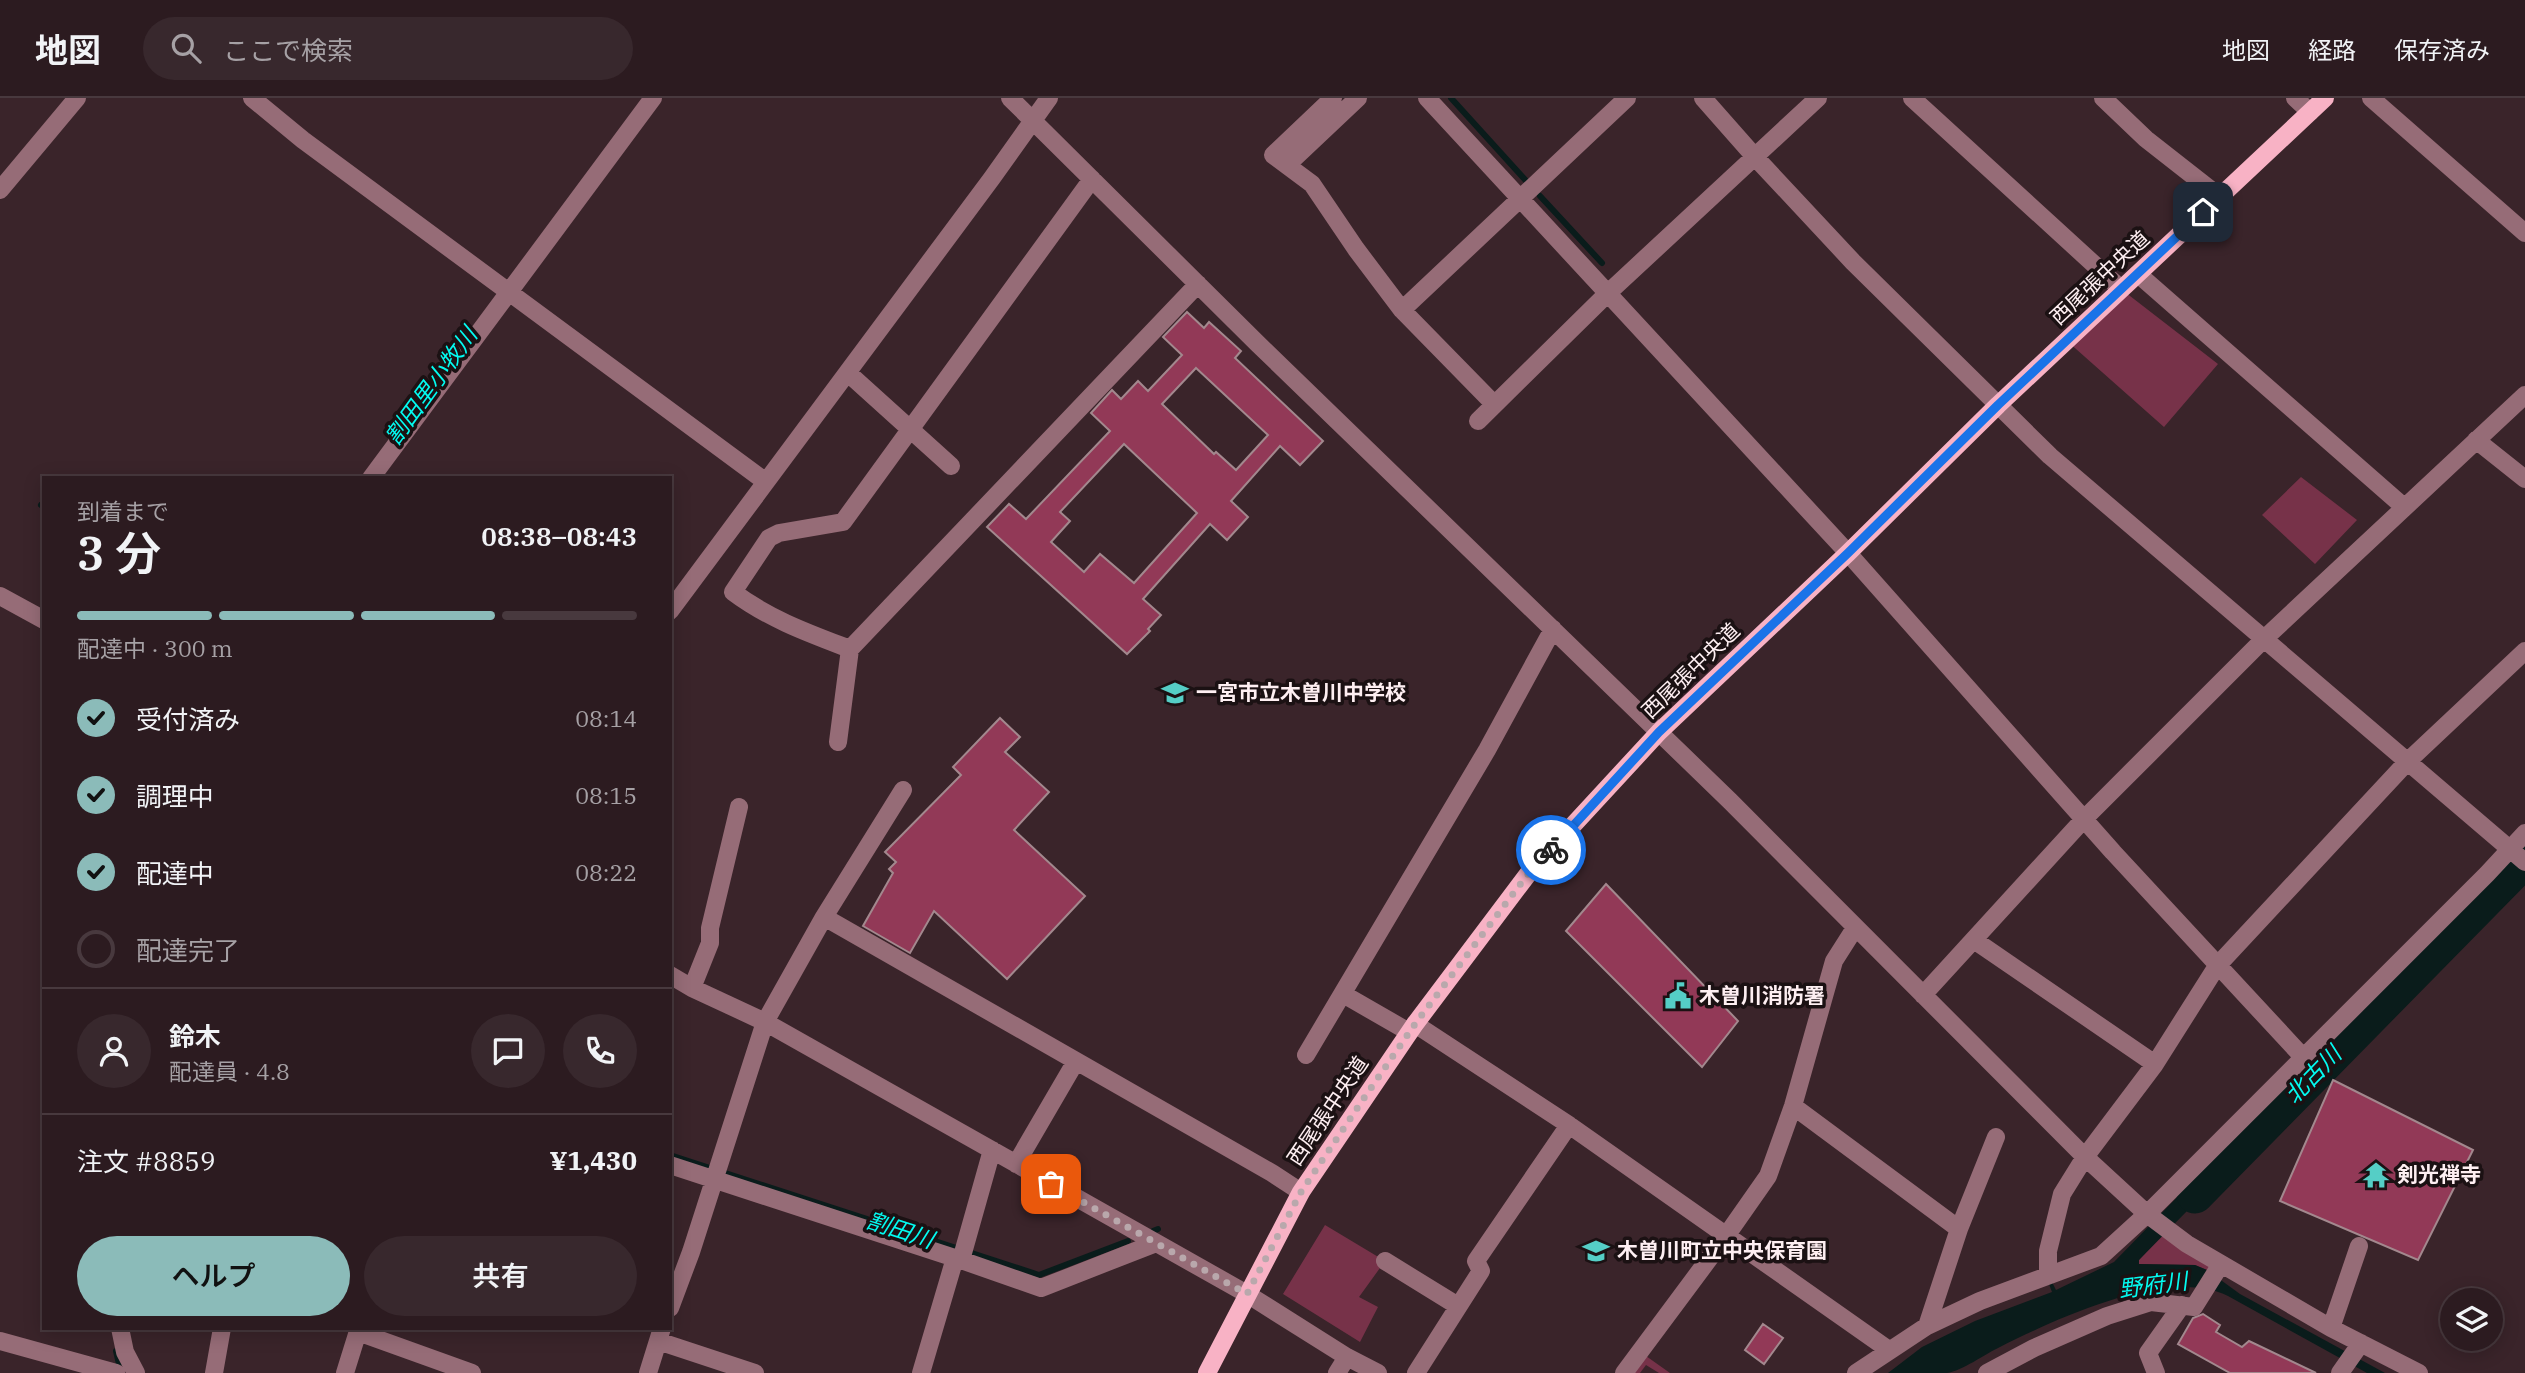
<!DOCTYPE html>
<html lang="ja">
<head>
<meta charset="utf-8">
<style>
	body { margin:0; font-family:"IBM Plex Serif","Noto Sans JP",serif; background:#38282d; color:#f1f3f6; height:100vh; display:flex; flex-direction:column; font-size:26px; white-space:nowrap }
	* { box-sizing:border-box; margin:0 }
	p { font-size:23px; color:#a6a1a5 }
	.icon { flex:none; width:38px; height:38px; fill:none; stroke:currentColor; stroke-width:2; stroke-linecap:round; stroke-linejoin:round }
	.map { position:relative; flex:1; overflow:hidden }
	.side { position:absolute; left:42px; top:378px; width:630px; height:854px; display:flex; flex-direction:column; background:#2c1b20; border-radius:0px; box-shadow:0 4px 18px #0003,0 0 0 2px #48393e }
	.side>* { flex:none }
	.controls { position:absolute; left:2440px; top:1190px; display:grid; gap:14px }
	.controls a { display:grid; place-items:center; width:63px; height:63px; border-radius:50%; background:#2c1b20; box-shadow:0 4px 18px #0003,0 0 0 2px #48393e; font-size:35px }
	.pin { position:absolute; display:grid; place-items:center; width:60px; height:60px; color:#fff; margin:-30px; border-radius:14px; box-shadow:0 4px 10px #0006 }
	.courier { position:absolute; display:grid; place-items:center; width:70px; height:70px; margin:-35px; border:5px solid #1a73e8; border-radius:50%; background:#fff; color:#222; box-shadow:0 2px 9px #0007 }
	.overview em { font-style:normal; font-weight:600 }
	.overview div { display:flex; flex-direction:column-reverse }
	.overview { display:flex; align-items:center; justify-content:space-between; height:119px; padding:0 35px }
	h1 { font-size:46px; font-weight:600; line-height:52px }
	.bar { display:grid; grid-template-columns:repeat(4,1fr); gap:10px 7px; align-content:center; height:84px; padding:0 35px }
	.bar i { height:9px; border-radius:5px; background:#48393e }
	.bar .active { background:#8bbbb9 }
	.bar p { grid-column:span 4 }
	.line { display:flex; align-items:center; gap:18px; padding:0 35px; border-top:2px solid #48393e }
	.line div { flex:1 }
	.round { display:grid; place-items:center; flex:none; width:74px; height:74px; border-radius:37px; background:#38282d }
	ol { padding:0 35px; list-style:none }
	li { display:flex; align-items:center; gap:21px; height:77px }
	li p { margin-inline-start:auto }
	li .icon { padding:7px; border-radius:50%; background:#8bbbb9; color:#111; stroke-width:4 }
	li:last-child { color:#a6a1a5 }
	li i { width:38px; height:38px; border:4px solid #48393e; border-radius:50% }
	.cta { display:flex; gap:14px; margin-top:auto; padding:14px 35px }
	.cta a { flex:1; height:80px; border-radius:42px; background:#8bbbb9; color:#111; font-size:28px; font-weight:600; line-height:80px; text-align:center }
	.cta a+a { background:#38282d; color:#f1f3f6 }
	header { display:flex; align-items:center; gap:42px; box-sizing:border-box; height:98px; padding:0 35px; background:#2c1b20; border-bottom:2px solid #48393e }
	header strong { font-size:33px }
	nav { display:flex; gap:38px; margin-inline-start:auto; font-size:24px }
	.search { width:490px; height:63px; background:#38282d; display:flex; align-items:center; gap:18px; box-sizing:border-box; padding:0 24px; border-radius:38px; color:#a6a1a5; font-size:26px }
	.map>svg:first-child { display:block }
	.green { fill:#773249 }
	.water { fill:#0a1c1b }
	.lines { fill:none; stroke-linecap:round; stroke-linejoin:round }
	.stream { stroke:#0a1c1b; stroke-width:6 }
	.river { stroke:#0a1c1b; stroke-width:37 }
	.building { fill:#923957; stroke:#a3888e; stroke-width:2; fill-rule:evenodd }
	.minor { stroke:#966c77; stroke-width:18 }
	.major { stroke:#f8b2c5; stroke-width:18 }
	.done { stroke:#b9a8ac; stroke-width:7; stroke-dasharray:0 12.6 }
	.route { stroke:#1a73e8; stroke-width:9 }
	.labels { text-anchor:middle; stroke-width:7; stroke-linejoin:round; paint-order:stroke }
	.street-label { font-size:21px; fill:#feeff2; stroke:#1b1113 }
	.poi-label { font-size:21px; font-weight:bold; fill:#feeff2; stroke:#1b1113; text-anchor:start }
	.water-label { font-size:23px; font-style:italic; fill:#03fbf1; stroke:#1b1113 }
</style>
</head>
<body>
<header>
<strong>地図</strong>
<div class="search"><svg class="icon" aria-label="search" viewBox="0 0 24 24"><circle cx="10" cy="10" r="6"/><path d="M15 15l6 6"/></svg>ここで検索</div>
<nav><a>地図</a><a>経路</a><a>保存済み</a></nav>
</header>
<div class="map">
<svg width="2525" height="1275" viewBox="0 0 2525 1275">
	<rect width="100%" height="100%" fill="#3a242a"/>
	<path class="green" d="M2121,191l97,75 -54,63 -97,-86z
		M2301,379l56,43 -42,44 -53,-49z
		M1325,1127l60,36 -26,36 19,10 -18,35 -77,-48z
		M2162,1136l50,30 -5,6 -12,-5 -56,-1v-4z
		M1646,1258l24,17h-11l-13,-8 -6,8h-7z"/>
	<path class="water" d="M2222,1053l12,12 -95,97v4l56,1 12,5 33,24 145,79h-18l-139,-77c-60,-30 -172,23 -228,51 -15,7 -38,24 -53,26 -19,0 -40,0 -59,0l34,-26 53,-26 77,-29 -3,-8 3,-2 4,8 58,-28z"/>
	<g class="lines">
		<path class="stream" d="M1451,0l77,85
			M1540,98l62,67
			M41,407l3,2
			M670,1057l369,120 89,-34
			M1153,1133l5,-2
			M116,1253l3,13"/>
		<path class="river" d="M2195,1097l330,-336"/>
	</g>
	<path class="building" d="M1187,214l17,16 5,-6 32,29 -6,7 88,83 -23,24 -20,-19 -49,55 17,16 -21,23 -17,-16 -67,75 18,16 -13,14 2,2 -23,23 -140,-127 22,-23 17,15 84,-88 -19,-18 21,-23 9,9 17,-18 10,10 34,-36 -19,-18zM1196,270l72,67 -32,35 -20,-18 -2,2 -52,-50zM1124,346l73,69 -63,70 -34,-29 -16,18 -33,-30 19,-21 -10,-9z
		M1000,620l20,19 -15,15 44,40 -35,38 71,66 -78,83 -73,-68 -24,42 -47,-27 30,-53 -4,-4 7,-7 -11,-10 76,-77 -8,-8z
		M1606,786l132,137 -36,46 -136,-136z
		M2333,982l140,70 -55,110 -138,-59z
		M2203,1216l17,11 -4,7 26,15 7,-6 67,32h-86l-52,-29 15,-26z
		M1763,1226l20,14 -19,26 -19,-14z"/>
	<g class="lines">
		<path class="minor" d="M252,0l51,42 463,342
			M1010,0l248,246 472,457 355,356 62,57 40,30 144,84 88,45
			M1333,0l-60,57 39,29 44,65 46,61 92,94
			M1427,0l421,455 265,299 190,205
			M1703,0l52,59 98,105 197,194 475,406
			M1912,0l209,191
			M2103,0l43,41 74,58
			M2295,0l15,14
			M2371,0l154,135
			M1287,67l71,-67
			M0,92l77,-92
			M2138,176l266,233
			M1402,212l225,-212
			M848,275l103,93
			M1478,323l130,-128 210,-195
			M2476,342l49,39
			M371,380l282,-380
			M0,498l44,24
			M670,513l322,-433 57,-80
			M850,551c-42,-16 -81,-30 -117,-57l36,-54 10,-5 64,-11 249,-343
			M838,644l12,-93 348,-365
			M824,819l448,256 29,19
			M1974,842l181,124
			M670,877l22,13 73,34 482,272 100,63 31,16
			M692,890l18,-45v-15l29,-121
			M1343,896l66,38
			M1923,897l161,-176 180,-180 261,-244
			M1415,926l154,101 320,225
			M1306,957l181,-305 66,-121
			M1793,1008l166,123
			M1016,1066l60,-103
			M670,1067l291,95 80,28 115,-45
			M961,1162l31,-110
			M1385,1163l73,45
			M2048,1176v-23l14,-57 23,-37 70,-93 62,-98 191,-205 117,-110
			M670,1210l21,-56 74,-230 59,-105 79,-127
			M1927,1228l32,-97 37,-92
			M120,1230l5,24 11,21
			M2331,1230l28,-82
			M358,1234l114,41
			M0,1243l116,32
			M658,1243l97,32
			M214,1275l8,-45
			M345,1275l14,-45
			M648,1275l14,-45
			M921,1275l34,-115
			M1337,1275l10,-16
			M1416,1275l65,-102 -5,-10 93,-136
			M1624,1275l102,-137 42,-60 25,-70 41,-145 21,-33
			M1856,1275l71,-47 53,-25 121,-45 46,-42 340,-340 38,-41
			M1987,1275l47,-25 73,-32 44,-14 43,5 27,-43
			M2156,1275l-8,-20 34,-48
			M2340,1275l21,-30"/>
		<path class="major" d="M1207,1275l94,-181 114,-168 113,-150 131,-142 189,-179 150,-148 327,-307"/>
	</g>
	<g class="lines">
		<path class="done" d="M1051,1086l196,110 54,-102 61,-91 53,-77 113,-150 23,-24"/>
		<path class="route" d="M1551,752l108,-118 189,-179 150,-148 205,-193"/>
	</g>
	<defs>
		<g id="school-bare" transform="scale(2.1)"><path d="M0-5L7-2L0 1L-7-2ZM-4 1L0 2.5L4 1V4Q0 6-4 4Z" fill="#55cec6" stroke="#1b1113" stroke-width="2.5" paint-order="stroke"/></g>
		<g id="civic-bare" transform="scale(2.1)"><path d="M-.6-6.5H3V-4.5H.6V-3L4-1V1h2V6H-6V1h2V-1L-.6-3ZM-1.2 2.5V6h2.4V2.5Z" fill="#55cec6" stroke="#1b1113" stroke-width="2.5" paint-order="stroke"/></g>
		<g id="temple-bare" transform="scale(2.1)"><path d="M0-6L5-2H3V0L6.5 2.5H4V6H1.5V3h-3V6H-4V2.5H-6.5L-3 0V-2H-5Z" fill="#55cec6" stroke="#1b1113" stroke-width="2.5" paint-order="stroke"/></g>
	</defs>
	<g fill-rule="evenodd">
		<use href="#school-bare" x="1175" y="595"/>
		<use href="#civic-bare" x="1678" y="898"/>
		<use href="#temple-bare" x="2376" y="1077"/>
		<use href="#school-bare" x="1596" y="1153"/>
	</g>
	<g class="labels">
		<g class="street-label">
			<text transform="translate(2100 180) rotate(-43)" y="7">西尾張中央道</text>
			<text transform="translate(1691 573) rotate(-44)" y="7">西尾張中央道</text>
			<text transform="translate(1328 1013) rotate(-56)" y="7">西尾張中央道</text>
		</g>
		<g class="poi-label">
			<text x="1196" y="602">一宮市立木曽川中学校</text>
			<text x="1699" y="905">木曽川消防署</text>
			<text x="2397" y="1084">剣光禅寺</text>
			<text x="1617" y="1160">木曽川町立中央保育園</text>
		</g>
		<g class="water-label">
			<text transform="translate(431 288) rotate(-54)" y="8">割田里小牧川</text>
			<text transform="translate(2313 977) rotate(-46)" y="8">北古川</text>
			<text transform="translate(900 1132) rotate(18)" y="8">割田川</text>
			<text transform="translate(2153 1187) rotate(-7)" y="8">野府川</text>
		</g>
	</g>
</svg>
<div class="controls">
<a><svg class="icon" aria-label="layers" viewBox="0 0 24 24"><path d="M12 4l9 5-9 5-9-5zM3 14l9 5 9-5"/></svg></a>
</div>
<div class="pin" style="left:1051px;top:1086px;background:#ea580c"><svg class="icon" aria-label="bag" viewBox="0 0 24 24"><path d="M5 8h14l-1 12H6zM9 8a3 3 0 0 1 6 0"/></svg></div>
<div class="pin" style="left:2203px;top:114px;background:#1f2937"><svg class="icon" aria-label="home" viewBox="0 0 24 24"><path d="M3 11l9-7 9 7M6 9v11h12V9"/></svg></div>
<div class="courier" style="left:1551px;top:752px"><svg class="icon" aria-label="bike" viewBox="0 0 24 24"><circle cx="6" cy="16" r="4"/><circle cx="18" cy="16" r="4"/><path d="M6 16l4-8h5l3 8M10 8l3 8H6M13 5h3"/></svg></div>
<section class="side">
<div class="overview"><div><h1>3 分</h1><p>到着まで</p></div><em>08:38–08:43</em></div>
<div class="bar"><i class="active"></i><i class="active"></i><i class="active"></i><i></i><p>配達中 · 300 m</p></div>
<ol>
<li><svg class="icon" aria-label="check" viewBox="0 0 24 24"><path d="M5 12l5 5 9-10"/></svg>受付済み<p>08:14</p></li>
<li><svg class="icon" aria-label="check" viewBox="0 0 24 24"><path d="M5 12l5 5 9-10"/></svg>調理中<p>08:15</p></li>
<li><svg class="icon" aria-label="check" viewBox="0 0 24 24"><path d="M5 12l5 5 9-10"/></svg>配達中<p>08:22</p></li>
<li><i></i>配達完了</li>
</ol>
<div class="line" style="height:126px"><a class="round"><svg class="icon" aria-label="person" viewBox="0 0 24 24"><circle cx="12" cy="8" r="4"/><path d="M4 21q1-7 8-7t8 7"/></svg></a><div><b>鈴木</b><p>配達員 · 4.8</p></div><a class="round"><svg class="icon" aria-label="chat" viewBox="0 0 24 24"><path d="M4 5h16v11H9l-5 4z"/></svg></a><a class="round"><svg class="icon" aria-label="phone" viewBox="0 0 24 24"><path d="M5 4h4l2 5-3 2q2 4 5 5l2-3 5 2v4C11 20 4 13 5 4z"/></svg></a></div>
<div class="line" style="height:91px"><div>注文 #8859</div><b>¥1,430</b></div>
<div class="cta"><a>ヘルプ</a><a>共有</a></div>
</section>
</div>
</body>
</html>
